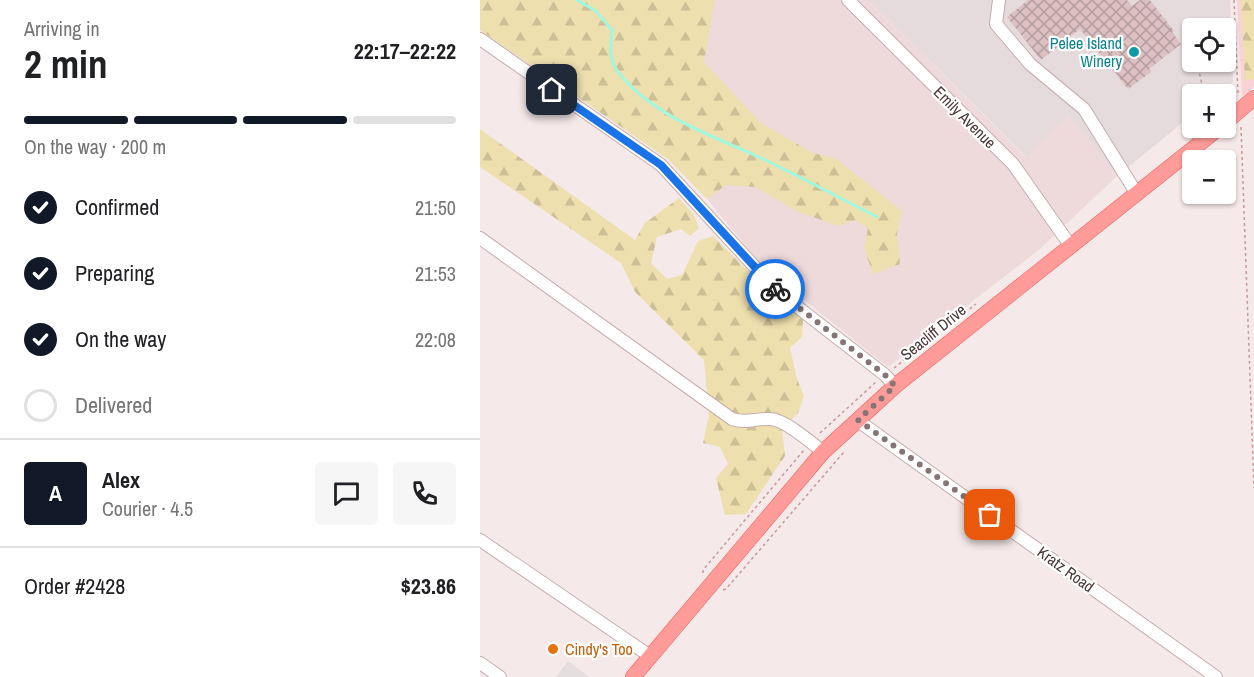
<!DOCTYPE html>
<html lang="en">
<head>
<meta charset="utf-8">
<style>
	body { margin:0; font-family:"Archivo Narrow",sans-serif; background:#f6f6f6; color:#202124; height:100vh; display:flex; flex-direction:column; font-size:22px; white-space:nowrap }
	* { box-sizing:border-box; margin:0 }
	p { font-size:20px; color:#757577 }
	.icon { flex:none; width:33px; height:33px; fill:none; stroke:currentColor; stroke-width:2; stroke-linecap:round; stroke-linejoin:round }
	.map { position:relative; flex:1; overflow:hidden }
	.drawer { display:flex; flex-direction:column; background:#fff; width:480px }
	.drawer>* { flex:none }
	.tools { position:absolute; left:702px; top:18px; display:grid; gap:12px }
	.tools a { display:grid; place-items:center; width:54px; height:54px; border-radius:6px; background:#fff; box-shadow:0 2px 4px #0004; font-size:30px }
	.pin { position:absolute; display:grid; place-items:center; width:51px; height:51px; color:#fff; margin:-26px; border-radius:12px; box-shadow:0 3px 9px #0006 }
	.courier { position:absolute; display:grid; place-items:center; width:60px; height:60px; margin:-30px; border:4px solid #1a73e8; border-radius:50%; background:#fff; color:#222; box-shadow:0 2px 8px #0007 }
	.head em { font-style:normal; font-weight:700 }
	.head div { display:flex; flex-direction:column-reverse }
	.head { display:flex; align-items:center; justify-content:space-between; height:102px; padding:0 24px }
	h1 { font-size:39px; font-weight:700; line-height:45px }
	.bar { display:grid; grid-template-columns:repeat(4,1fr); gap:9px 6px; align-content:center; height:72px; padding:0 24px }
	.bar i { height:8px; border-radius:4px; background:#e0e0e0 }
	.bar .selected { background:#111827 }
	.bar p { grid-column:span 4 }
	.line { display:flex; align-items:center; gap:15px; padding:0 24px; border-top:2px solid #e0e0e0 }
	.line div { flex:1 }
	.round { display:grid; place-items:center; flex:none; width:63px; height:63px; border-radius:6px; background:#f6f6f6 }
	ol { padding:0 24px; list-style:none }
	li { display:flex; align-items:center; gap:18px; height:66px }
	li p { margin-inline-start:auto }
	li .icon { padding:6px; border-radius:50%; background:#111827; color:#fff; stroke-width:4 }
	li:last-child { color:#757577 }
	li i { width:33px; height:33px; border:3px solid #e0e0e0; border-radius:50% }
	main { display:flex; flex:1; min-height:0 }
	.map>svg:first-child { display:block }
	.residential { fill:#eedada }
	.commercial { fill:#f9d2d6 }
	.industrial { fill:#e5dadc; fill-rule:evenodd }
	.forest { fill:url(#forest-firs) }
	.parking { fill:#e4dede }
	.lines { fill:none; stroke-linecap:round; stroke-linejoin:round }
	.stream { stroke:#a0f8e0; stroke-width:3 }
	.building { fill:url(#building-cross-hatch) }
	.minor-casing { stroke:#c6adad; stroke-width:14 }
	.major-casing { stroke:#f15f5c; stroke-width:16 }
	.path { stroke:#c69a9b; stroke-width:1.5; stroke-dasharray:3 3; stroke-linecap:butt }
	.minor { stroke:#fff; stroke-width:12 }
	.major { stroke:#ff9c99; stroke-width:15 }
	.done { stroke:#877576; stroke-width:6; stroke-dasharray:0 10.8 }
	.route { stroke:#1a73e8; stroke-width:8 }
	.culture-dot { fill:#0f9aa8; stroke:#fff; stroke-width:2 }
	.food-dot { fill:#e8710a; stroke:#fff; stroke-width:2 }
	.labels { text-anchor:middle; stroke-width:4.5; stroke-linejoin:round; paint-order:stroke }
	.culture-label { font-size:16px; fill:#0d838f; stroke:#fff; text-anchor:end }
	.street-label { font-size:16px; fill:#4b3638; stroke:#fff }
	.food-label { font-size:16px; fill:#c56008; stroke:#fff; text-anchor:start }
</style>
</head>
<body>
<main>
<section class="drawer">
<div class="head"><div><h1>2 min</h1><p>Arriving in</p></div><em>22:17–22:22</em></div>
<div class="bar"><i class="selected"></i><i class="selected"></i><i class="selected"></i><i></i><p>On the way · 200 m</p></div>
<ol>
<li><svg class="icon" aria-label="check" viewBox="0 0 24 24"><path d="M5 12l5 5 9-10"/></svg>Confirmed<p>21:50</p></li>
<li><svg class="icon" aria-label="check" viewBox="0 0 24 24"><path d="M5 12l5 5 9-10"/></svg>Preparing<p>21:53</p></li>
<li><svg class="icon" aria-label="check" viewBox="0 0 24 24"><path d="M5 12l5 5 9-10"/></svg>On the way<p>22:08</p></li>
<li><i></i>Delivered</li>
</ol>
<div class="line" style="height:108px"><b class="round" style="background:#111827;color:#fff">A</b><div><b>Alex</b><p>Courier · 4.5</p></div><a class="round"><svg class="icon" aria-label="chat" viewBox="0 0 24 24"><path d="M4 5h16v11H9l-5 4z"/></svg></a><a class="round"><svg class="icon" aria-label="phone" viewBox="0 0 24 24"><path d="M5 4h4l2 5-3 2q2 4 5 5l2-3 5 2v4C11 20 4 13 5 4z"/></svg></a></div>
<div class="line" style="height:78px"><div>Order #2428</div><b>$23.86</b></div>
</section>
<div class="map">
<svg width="774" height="677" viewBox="0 0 774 677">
	<defs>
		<pattern id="forest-firs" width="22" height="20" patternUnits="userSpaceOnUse" patternTransform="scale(1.5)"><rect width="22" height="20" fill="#eedfae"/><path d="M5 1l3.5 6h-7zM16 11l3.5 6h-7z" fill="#cec096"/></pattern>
		<pattern id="building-cross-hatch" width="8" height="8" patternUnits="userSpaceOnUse" patternTransform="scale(1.5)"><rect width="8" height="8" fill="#dcc0c2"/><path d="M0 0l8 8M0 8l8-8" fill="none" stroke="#b49d9f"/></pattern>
	</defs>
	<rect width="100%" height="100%" fill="#f6e9e9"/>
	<path class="residential" d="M0,0h390l155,157 43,-43 49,62 -77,73 -152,118 -124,-99 -57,-69 -39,-40 -188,-129z"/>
	<path class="commercial" d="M757,0h17v87l-12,10z"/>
	<path class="industrial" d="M390,0h360l3,82 -16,12h-25v21l-75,61 -49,-62 -42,43zM712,28h34v34h-34z"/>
	<path class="forest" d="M0,0h235l-11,62 57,61 52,30 22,5 67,53 -5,23 3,30 -27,10 -9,-26 4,-20 -13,-8 -17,6 -39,-14 -44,-25 -29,-2 -19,14 -39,-40 -188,-129z
		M761,0h13v79l-9,2z
		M0,129l155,111 10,-17 34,-25 15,17 5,13 -9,8 -9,-7 -24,8 -6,26 16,16 15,-4 16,-34 15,-5 32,32 58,52 -1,17 -12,11 7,31 7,17 -6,17 -16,16 3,27 -39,58 -21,1 -9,-37 12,-14 -8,-17 -17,-4 6,-28 -5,-55 -69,-68 -14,-29 -141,-96z"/>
	<path class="parking" d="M88,661l21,16h-33z"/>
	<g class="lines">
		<path class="stream" d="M97,0l19,11 16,19c-2,19 -4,32 10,47 36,41 89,58 137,80 40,19 79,40 118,60"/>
	</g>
	<path class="building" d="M548,0h99l5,6 8,-6h10l24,31 -2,1 9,12 -32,25 2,3 -23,17 -48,-60 -39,31 -34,-43z"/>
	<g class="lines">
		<g class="minor-casing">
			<path id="minor" d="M368,0l165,164 57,81
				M519,0l-3,24 34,40 54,45 53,85
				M0,39l181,126 116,126 108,84 10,11
				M0,238l252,181c14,5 24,-1 38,0 14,0 42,24 53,33
				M377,420l359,257
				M0,540l170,116
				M0,663l20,14"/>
		</g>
		<g class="major-casing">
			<path id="major" d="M746,122l28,-24
				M153,677l190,-225 72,-66 324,-258"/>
		</g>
		<path class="path" d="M754,0l4,95
			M717,62l7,32
			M761,127l13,361
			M414,368l82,-64
			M340,433l56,-51
			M223,573v-3l101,-120
			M243,590l3,-1 118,-137"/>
		<use href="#minor" class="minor"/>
		<use href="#major" class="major"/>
	</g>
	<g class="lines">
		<path class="done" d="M295,289l110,86 10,11 -37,34 132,95"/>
		<path class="route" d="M72,90l109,75 114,124"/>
	</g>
	<circle class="culture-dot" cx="654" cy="52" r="6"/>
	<circle class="food-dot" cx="73" cy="649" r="6"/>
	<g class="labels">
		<g class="culture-label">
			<text x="642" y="49">Pelee Island<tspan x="642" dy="18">Winery</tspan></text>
		</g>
		<g class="street-label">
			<text transform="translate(485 117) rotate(45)" y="6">Emily Avenue</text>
			<text transform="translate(453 332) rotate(-39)" y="6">Seacliff Drive</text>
			<text transform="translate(586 569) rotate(36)" y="6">Kratz Road</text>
		</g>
		<g class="food-label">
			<text x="85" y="655">Cindy's Too</text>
		</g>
	</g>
</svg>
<div class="tools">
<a><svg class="icon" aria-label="locate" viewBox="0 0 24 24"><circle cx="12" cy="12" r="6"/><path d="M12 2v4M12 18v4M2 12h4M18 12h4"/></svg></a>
<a>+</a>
<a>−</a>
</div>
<div class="pin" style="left:510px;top:515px;background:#ea580c"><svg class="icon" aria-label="bag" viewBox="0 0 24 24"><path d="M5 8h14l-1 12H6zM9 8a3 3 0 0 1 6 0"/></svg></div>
<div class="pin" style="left:72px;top:90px;background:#1f2937"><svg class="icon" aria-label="home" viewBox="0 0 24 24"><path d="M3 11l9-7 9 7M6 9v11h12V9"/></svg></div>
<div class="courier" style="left:295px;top:289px"><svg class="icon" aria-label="bike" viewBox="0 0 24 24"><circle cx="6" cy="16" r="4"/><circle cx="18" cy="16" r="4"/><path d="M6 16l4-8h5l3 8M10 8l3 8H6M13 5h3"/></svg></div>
</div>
</main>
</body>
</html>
